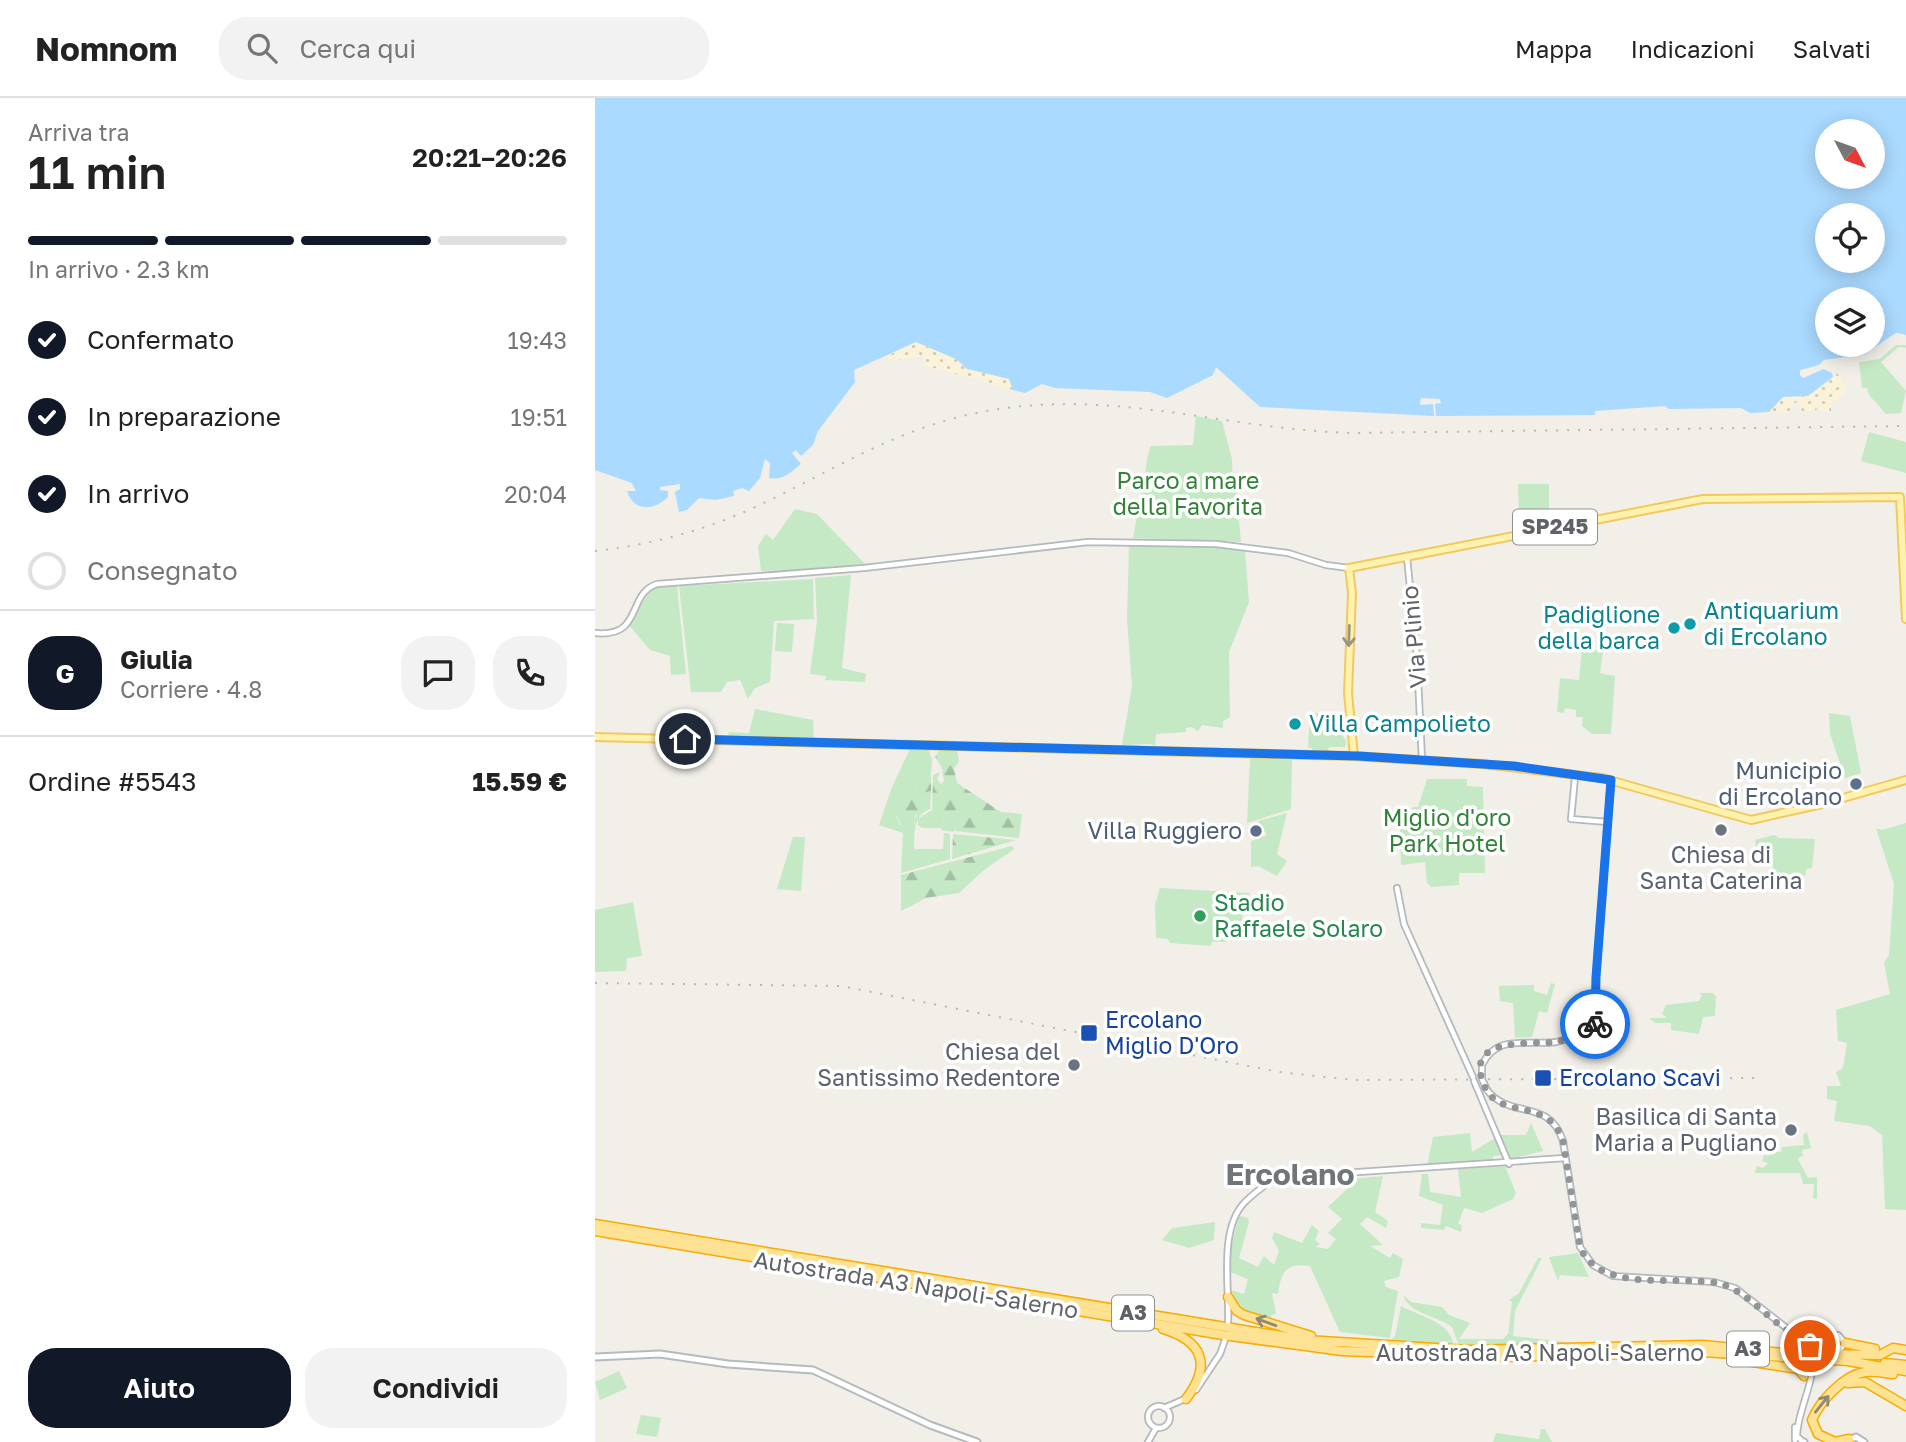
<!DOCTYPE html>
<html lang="it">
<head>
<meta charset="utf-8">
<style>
	body { margin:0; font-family:"Golos Text",sans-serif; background:#f2f2f2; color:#222; height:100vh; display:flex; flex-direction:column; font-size:26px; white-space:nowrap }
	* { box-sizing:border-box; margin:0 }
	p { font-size:23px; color:#767676 }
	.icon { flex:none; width:38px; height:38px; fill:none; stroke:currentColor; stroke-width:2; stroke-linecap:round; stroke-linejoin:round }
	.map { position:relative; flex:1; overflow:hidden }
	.side { display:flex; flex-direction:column; background:#fff; width:595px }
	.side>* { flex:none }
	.needle { width:46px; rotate:131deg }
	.buttons { position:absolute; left:1220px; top:21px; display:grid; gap:14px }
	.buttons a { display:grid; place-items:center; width:70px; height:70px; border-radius:50%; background:#fff; box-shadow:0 4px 18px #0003; font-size:35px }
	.pin { position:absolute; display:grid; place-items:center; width:60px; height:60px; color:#fff; margin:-30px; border:4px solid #fff; border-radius:50%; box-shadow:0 2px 7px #0007 }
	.courier { position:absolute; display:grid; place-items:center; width:70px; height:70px; margin:-35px; border:5px solid #1a73e8; border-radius:50%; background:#fff; color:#222; box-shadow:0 2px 9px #0007 }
	.summary em { font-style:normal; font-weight:600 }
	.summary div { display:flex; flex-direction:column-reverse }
	.summary { display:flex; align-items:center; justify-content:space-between; height:119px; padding:0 28px }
	h1 { font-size:46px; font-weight:600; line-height:52px }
	.bar { display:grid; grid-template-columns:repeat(4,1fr); gap:10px 7px; align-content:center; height:84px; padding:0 28px }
	.bar i { height:9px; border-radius:5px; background:#e0e0e0 }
	.bar .selected { background:#111827 }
	.bar p { grid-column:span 4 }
	.line { display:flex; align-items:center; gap:18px; padding:0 28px; border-top:2px solid #e0e0e0 }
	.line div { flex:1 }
	.round { display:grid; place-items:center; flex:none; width:74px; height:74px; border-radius:28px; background:#f2f2f2 }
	ol { padding:0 28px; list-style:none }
	li { display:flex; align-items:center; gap:21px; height:77px }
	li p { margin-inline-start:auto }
	li .icon { padding:7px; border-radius:50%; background:#111827; color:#fff; stroke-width:4 }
	li:last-child { color:#767676 }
	li i { width:38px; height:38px; border:4px solid #e0e0e0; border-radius:50% }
	.button { display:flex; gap:14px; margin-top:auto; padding:14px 28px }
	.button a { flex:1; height:80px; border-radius:28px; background:#111827; color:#fff; font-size:28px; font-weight:600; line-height:80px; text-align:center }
	.button a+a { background:#f2f2f2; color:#222 }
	header { display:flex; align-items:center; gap:42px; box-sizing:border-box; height:98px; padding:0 35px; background:#fff; border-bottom:2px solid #e0e0e0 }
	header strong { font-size:33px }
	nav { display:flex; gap:38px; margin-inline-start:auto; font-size:24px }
	.search { width:490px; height:63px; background:#f2f2f2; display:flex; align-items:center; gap:18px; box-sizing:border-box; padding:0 24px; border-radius:28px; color:#767676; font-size:26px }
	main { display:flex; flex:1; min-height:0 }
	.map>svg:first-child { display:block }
	.green { fill:#c5e8c5 }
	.forest { fill:url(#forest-firs) }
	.sand { fill:url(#sand-dots) }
	.water { fill:#aadaff; fill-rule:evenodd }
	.pier { fill:#f1efe8 }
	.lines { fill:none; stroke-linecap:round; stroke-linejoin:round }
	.tertiary-casing { stroke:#b5b8bc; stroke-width:8 }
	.secondary-casing { stroke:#b6babf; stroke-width:9 }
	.primary-casing { stroke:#f2c960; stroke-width:10 }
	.motorway-casing { stroke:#f9ab00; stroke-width:11 }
	.tertiary { stroke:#fff; stroke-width:4.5 }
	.secondary { stroke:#fff; stroke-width:5 }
	.primary { stroke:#fff2af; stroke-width:6 }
	.motorway { stroke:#fde293; stroke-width:8 }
	.rail { stroke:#b6b7b8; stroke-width:2; stroke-dasharray:2 9; stroke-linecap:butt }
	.tertiary-bridge-casing { stroke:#b5b8bc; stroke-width:8; stroke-linecap:butt }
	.tertiary-bridge { stroke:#fff; stroke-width:4.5 }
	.oneway { stroke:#979581 }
	.oneway2 { stroke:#8e8975 }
	.done { stroke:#929495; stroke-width:7; stroke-dasharray:0 12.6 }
	.route { stroke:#1a73e8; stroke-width:9 }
	.culture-dot { fill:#0f9aa8; stroke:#fff; stroke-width:2.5 }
	.service-dot { fill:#5c6f8a; stroke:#fff; stroke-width:2.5 }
	.worship-dot { fill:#6b7280; stroke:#fff; stroke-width:2.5 }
	.leisure-dot { fill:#2e9e5b; stroke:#fff; stroke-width:2.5 }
	.transit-dot { fill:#1a4fb4; stroke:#fff; stroke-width:2.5 }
	.labels { text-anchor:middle; stroke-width:7; stroke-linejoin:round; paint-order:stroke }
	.shield { fill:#fff; stroke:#8f9295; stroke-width:2 }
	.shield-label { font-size:21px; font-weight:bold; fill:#5f6368 }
	.park-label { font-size:23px; fill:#348238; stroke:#fff }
	.culture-label { font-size:23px; fill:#0d838f; stroke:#fff; text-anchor:start }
	.street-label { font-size:23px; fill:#5f6368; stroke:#fff }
	.service-label { font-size:23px; fill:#4e5e75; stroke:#fff; text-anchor:end }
	.worship-label { font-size:23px; fill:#5b616d; stroke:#fff; text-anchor:end }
	.leisure-label { font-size:23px; fill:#27864d; stroke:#fff; text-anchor:start }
	.transit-label { font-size:23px; fill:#164399; stroke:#fff; text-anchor:start }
	.district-label { font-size:30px; font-weight:bold; fill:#70757a; stroke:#fff }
</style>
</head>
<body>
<header>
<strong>Nomnom</strong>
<div class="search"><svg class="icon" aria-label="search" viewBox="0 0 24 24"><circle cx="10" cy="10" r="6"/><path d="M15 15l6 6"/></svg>Cerca qui</div>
<nav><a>Mappa</a><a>Indicazioni</a><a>Salvati</a></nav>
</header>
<main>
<section class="side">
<div class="summary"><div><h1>11 min</h1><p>Arriva tra</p></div><em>20:21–20:26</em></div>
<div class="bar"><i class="selected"></i><i class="selected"></i><i class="selected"></i><i></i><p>In arrivo · 2.3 km</p></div>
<ol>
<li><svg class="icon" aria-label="check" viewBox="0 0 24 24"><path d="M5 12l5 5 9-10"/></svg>Confermato<p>19:43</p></li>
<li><svg class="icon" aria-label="check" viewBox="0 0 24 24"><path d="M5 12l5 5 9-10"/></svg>In preparazione<p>19:51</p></li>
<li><svg class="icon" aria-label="check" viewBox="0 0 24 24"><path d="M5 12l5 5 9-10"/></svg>In arrivo<p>20:04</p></li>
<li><i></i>Consegnato</li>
</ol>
<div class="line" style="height:126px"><b class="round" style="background:#111827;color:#fff">G</b><div><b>Giulia</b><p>Corriere · 4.8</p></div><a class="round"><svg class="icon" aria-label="chat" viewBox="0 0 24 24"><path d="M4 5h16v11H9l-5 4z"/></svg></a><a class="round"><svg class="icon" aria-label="phone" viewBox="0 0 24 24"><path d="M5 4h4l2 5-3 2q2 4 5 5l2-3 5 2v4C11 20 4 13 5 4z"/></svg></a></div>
<div class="line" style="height:91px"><div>Ordine #5543</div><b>15.59 €</b></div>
<div class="button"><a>Aiuto</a><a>Condividi</a></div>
</section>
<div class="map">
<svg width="1311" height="1344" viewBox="0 0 1311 1344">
	<defs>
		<pattern id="forest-firs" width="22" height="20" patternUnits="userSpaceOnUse" patternTransform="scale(1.75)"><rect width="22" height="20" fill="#c5e8c5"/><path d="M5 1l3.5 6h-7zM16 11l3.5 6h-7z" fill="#a3c0a4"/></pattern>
		<pattern id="sand-dots" width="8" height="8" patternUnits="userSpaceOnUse" patternTransform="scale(1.75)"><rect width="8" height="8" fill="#fbf3d9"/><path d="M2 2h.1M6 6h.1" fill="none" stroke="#cec8b4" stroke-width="1.8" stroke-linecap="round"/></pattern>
	</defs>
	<rect width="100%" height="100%" fill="#f1efe8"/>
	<path class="green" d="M1301,247h10v3l-7,-1 -18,15 25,29 -5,22 -15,1 -17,-19 -2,-7h-5l-3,-26 20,-3z
		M601,318l26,5 10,38 1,30 4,1 -4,25 6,6 2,21 -108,-4 16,-88 2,-4 42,-1z
		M1274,334l37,10v31l-45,-12z
		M923,386h31v30l-30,2z
		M200,411l22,5 51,53 -107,4 -3,-25 8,-12 7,6z
		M534,447l87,2 29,4 4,51 -20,50 1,65 -7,4v7l-21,-3 -4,6 -6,-4 -6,1v4l-30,2 -1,12 -4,-2 -29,1 10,-59 -5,-67z
		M256,477l-9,93 24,6 -1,8 -40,-2 1,-4 -16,-2 7,-53 -2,-43z
		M218,481l1,40 -40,2 -4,61 -15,6 -7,11 -8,-19 -13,2 -6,10h-30l-12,-106z
		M82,488l9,88 -15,1 -1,-19 -20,-6 -21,-25 23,-37z
		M182,525l17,1 -2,28 -17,-1z
		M987,551l21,2 -3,22 15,3 -4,58h-19l-10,-8 1,-9h-7v-7l-11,-2 -1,5 -7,-1 3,-34 19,2z
		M160,611l58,11 1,20 -86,-4 1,-4 20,1z
		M715,615h35l-4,20 5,8 -1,6h-16l-1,5 -15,-1 -1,-3h-4z
		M1234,615l21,3 11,57 -16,5 -15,-44z
		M88,623l24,2v14h-24z
		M315,651h18l4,10 -1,16 -15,9 2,5 -15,24 -7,2 4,10 9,-6 5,7c1,-13 8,-23 12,-35h5l-1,18c-18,8 -15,22 -16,40h29l1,-16 6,1v25l-49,14 2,-40 -24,-8 13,-38z
		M655,660l42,2 -1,49 -44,14z
		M832,681h40v7l16,1 2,86h-26v12l-28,2 -4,-4 -2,-21 -24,3 -1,-37 13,-21h5z
		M335,713h10l4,4 -3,13h-19l-4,-3v-6z
		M692,715l-10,41 10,7 -10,15 -19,-10 -7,1v-26l16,-6 -9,-14z
		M1311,725v387l-21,-1 -3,-74 -12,-9 -36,-5 3,-20 -10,-2v-13h14l-5,-14 7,-4 4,-25 -9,-2 -2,-31 54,-16 -6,-31 5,-8 5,-71 -18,-56 6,2z
		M1179,737l5,3 36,1 -3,29 -6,1v5l-7,6 -2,-4 -24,2v-21h-15l-3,-17z
		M198,739h12l-4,54 -24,-2z
		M565,790l90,5 -7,12 -1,20 -17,17h-13l-1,4 -41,-3 -2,-4 -12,-1 -1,-33z
		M38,804l9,54 -15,2 -1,13 -31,1v-62z
		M956,885l4,1 -8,29 -8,-2 -7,26 -17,1 -2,-35 -13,-2 -1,-15 35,-1v6l13,4z
		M1104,895h13l4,3 -1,20 -12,1 -4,17 -28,-4v-7h-16l-6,-5h18l-5,-4 4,-9 33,-4 3,-6z
		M936,1025l12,28 -32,8 -11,-24h26z
		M1212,1034l4,16 -9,2 1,5 -5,4 10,19 9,-1v22l-4,-1 1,-14h-11l-3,-11h-45l2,-7 6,2 5,-5 -6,-2 2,-6 5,1v-5l12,1 1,-5 22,-2 -1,-10z
		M875,1035l2,19 23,-14 7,17 -9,1v5l-66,5 6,-29z
		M910,1068l11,27 -3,6 -31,14 -18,-5 -6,16 4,1 -1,7 -15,-6 -2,4 -23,-2v-5l19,2 3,-20 -24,-9 3,-22h6l2,18 31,5 -3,-28z
		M788,1078l-8,36 13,9 -2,7 -19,-11 -7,7 23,21 -13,1 20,12 3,-5 10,6 -4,18 -15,4 2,6 12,4 -8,47 -50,-6 -30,-66c-24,-4 -29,6 -32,28l-6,-1 4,21 -5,1v7l-32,-14 -8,-18 13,4 4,-15 -18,-7v-22l9,-34 9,2 1,4 -10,36 19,9 6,-11 10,9 5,-14 -7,-13 2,-6 28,11 10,-18 7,6 -4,9 5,4 -4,3 12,2 8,-10 -8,-6 14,-14 -14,-12 19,-18 4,-10z
		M620,1124l-1,18 -25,8 -27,-8 10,-12z
		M983,1155l11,24 -29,-2 -2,6 -9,-24z
		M943,1160h4l-27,53 -2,25 60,7 1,4 -115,-1 -7,-19c-14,-11 -43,-13 -49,-32l8,7 31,5 7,8 21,8 -11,16h44l5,-5 4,-32 -3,-2 10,-7z
		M806,1208c16,9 53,17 52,40l-63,-5 5,-5z
		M24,1273l8,17 -27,12 -5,-18z
		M46,1317l20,3 -4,19 -21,-3z
		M946,1331h4l7,13h-59l3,-9 43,6z"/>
	<path class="forest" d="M345,651l17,1 2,12 -5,6 3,15 44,29 21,2 -3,24 -64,-7 2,-9 -3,10 -13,-2 3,-16 -12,-3 1,-36 7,-3 -3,7 4,5 3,-3 -2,-13 -7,-11z
		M336,677v16l-5,1 -4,15 3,3 -10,5 -1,11 -4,1 -2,-7 -7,5 -5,-11 7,-1 10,-22 3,2 2,-4 -2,-5z
		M358,736l63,6 -64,19z
		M417,748l2,3 -30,21 -25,23 -33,5 -25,13v-36z"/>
	<path class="sand" d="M321,244l40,17 11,10 43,10 3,11 -89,-25v-9l-36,5 -1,-5z
		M1242,275l11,16 -17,15v7l-11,1 -2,-10 -2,9h-14l-3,-9 -5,1 -5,9h-8l-1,-10 -1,11 -9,-2 13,-14 25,-1z"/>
	<path class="water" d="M0,0h1311v237l-10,-2 -32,22 -40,5 -4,5 -20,5 3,8 20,-9 9,4 1,4 -25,19 -25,1 -14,15 -19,1 -9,-5 -72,1 -4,-3 -70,5v4l-159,1 -1,-12 6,-1 -1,-4 -19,-1 -1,7 13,-1 1,12 -174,-9 -44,-40 -3,8 -46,23 -17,-6 -95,-4 -13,-4 -17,9 -12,-3 -4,-11 -42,-10 -11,-10 -40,-17 -62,28 1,12 -37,49 -5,14 -12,11 -5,-6 -4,3 9,11c-10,8 -18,17 -32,14l1,-15 -5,-4 -5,19 -11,13 -7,-3 -9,3 1,5 -18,4 -17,-2 -12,12 -8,2 -4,-20 5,-3v-5l-20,3v3l8,1v6c-13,13 -34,16 -41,-6h9l-4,-8 -37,-13zM1232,33h46v46h-46zM1232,117h46v46h-46zM1232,201h46v46h-46z"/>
	<path class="pier" d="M1301,235l10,2v3l-9,-2 -32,23 -40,4 -2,6 -20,9 -3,-3v-4l19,-6 5,-5 40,-5z"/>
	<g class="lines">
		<g class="tertiary-casing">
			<path id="tertiary" d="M812,459l10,101 5,102
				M0,535c49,5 31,-39 62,-49l207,-16 224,-26 128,2 72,9 38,12 23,3
				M980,679l-4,42 37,3
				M802,790l7,36 69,153
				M986,931l11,-19
				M887,967c15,-32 46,-19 74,-23 11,-2 31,-11 39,-18l1,-47 15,-196
				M879,983l35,83
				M892,992c23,30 62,7 76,51l17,106 13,18 20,11 101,6 21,6 80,62h25l5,-7 -7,-8 -38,4
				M679 1078a5 5 0 1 1 10 0a5 5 0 1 1-10 0Z
				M689,1079l281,-19
				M633,1225c2,-35 -10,-94 17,-121 9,-9 20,-17 30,-24
				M601,1292l24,-36 5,-14
				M553 1319a11 11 0 1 1 22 0a11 11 0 1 1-22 0Z
				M569,1310l23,-10
				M1200,1342v-13
				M553,1344l8,-14
				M1208,1344l-6,-6c0,-21 14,-47 16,-70"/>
		</g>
		<g class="secondary-casing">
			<path id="secondary" d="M0,1259l65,-3 68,10 85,6 117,55 47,17
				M1254,1342l7,-3 8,5
				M1208,1344h1"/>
		</g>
		<g class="primary-casing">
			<path id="primary" d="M0,639l759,19 129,8 119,14 149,42 71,-16 84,-24
				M759,658l-6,-63 4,-100 -3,-25 354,-69 197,-2 6,122"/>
		</g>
		<g class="motorway-casing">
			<path id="motorway" d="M0,1126l711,116 162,10 235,-5 89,9
				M0,1133l628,104 119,16 165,6 195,-5 146,9 58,10
				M633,1199l9,14 7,4 67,21
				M568,1231c40,12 49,36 23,70
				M1250,1245l30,6
				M1225,1256l60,1 13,-7 13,2
				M1144,1262l59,9 6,7
				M1290,1265l21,2
				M1252,1285l18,-1 41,24
				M1254,1341l-14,3 -17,-8 -6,-14c8,-19 32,-45 53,-48 9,-1 19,1 28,2"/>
		</g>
		<use href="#tertiary" class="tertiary"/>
		<use href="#secondary" class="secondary"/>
		<use href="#primary" class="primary"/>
		<use href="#motorway" class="motorway"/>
		<path class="rail" d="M0,453c55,-6 108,-20 158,-43 72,-33 135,-75 214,-93 137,-31 250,14 385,18l554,-7
			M0,885l246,3 438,86 75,8 406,-2"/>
		<g class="tertiary-bridge-casing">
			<path id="tertiary-bridge" d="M887,967v14l5,11"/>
		</g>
		<use href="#tertiary-bridge" class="tertiary-bridge"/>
	</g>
	<defs><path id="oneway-shaft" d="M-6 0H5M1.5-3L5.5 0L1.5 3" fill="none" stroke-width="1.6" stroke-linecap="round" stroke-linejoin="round" transform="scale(1.75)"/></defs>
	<use class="oneway" href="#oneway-shaft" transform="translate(754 538) rotate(92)"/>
	<g class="oneway2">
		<use href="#oneway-shaft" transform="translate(671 1224) rotate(-160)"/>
		<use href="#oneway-shaft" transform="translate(1227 1306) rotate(-51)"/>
	</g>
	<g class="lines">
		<path class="done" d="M1000,926c-9,7 -27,16 -39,18 -24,3 -93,-7 -72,43 15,37 64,10 79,56l17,106c20,47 96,28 137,36 36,7 64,57 94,55l-1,8"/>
		<path class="route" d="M90,641l673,17 156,10 97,14 -15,197 -1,47"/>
	</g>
	<g class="culture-dot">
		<circle cx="1095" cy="526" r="7"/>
		<circle cx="1079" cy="530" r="7"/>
		<circle cx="700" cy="626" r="7"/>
	</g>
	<g class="service-dot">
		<circle cx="1261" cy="686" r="7"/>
		<circle cx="661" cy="733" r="7"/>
	</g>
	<g class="worship-dot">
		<circle cx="1126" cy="732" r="7"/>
		<circle cx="479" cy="967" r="7"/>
		<circle cx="1196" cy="1032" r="7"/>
	</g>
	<circle class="leisure-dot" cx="605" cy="818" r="7"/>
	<g class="transit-dot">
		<rect x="485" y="926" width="18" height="18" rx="3.5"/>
		<rect x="939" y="971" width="18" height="18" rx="3.5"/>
	</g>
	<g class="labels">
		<g class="shield">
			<rect x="918" y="411.5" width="84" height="35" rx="5"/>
			<rect x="517" y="1197.5" width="42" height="35" rx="5"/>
			<rect x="1132" y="1233.5" width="42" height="35" rx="5"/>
		</g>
		<g class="shield-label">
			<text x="960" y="436">SP245</text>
			<text x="538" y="1222">A3</text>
			<text x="1153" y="1258">A3</text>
		</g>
		<g class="park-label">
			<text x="593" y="391">Parco a mare<tspan x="593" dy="26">della Favorita</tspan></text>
			<text x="852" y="728">Miglio d'oro<tspan x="852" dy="26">Park Hotel</tspan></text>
		</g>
		<g class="culture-label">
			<text x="1109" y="521">Antiquarium<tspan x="1109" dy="26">di Ercolano</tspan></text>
			<text x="1065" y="525" text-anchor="end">Padiglione<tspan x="1065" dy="26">della barca</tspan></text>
			<text x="714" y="634">Villa Campolieto</text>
		</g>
		<g class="street-label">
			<text transform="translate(819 539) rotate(-95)" y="8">Via Plinio</text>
			<text transform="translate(321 1187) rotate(9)" y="8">Autostrada A3 Napoli-Salerno</text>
			<text x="945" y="1263">Autostrada A3 Napoli-Salerno</text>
		</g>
		<g class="service-label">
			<text x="1247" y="681">Municipio<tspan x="1247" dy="26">di Ercolano</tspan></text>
			<text x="647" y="741">Villa Ruggiero</text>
		</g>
		<g class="worship-label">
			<text x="1126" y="765" text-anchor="middle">Chiesa di<tspan x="1126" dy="26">Santa Caterina</tspan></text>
			<text x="465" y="962">Chiesa del<tspan x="465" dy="26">Santissimo Redentore</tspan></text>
			<text x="1182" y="1027">Basilica di Santa<tspan x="1182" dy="26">Maria a Pugliano</tspan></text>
		</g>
		<g class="leisure-label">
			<text x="619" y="813">Stadio<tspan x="619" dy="26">Raffaele Solaro</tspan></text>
		</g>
		<g class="transit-label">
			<text x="510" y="930">Ercolano<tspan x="510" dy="26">Miglio D'Oro</tspan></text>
			<text x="964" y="988">Ercolano Scavi</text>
		</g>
		<g class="district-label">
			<text x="695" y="1087">Ercolano</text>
		</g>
	</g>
</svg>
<div class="buttons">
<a><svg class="needle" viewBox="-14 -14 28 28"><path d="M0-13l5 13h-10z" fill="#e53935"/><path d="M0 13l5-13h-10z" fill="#767676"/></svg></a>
<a><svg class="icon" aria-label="locate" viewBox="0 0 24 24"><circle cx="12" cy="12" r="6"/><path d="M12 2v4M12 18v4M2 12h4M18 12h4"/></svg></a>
<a><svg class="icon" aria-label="layers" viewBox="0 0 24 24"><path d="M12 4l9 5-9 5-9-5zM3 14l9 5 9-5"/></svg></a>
</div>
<div class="pin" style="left:1215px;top:1248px;background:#ea580c"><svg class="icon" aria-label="bag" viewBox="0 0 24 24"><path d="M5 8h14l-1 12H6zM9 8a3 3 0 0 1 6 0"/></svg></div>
<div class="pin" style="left:90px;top:641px;background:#1f2937"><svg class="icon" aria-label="home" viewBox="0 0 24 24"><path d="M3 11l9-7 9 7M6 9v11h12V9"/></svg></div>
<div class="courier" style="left:1000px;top:926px"><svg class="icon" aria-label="bike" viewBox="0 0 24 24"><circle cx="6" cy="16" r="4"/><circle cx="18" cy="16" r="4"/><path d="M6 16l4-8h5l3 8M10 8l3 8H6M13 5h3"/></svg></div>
</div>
</main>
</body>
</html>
